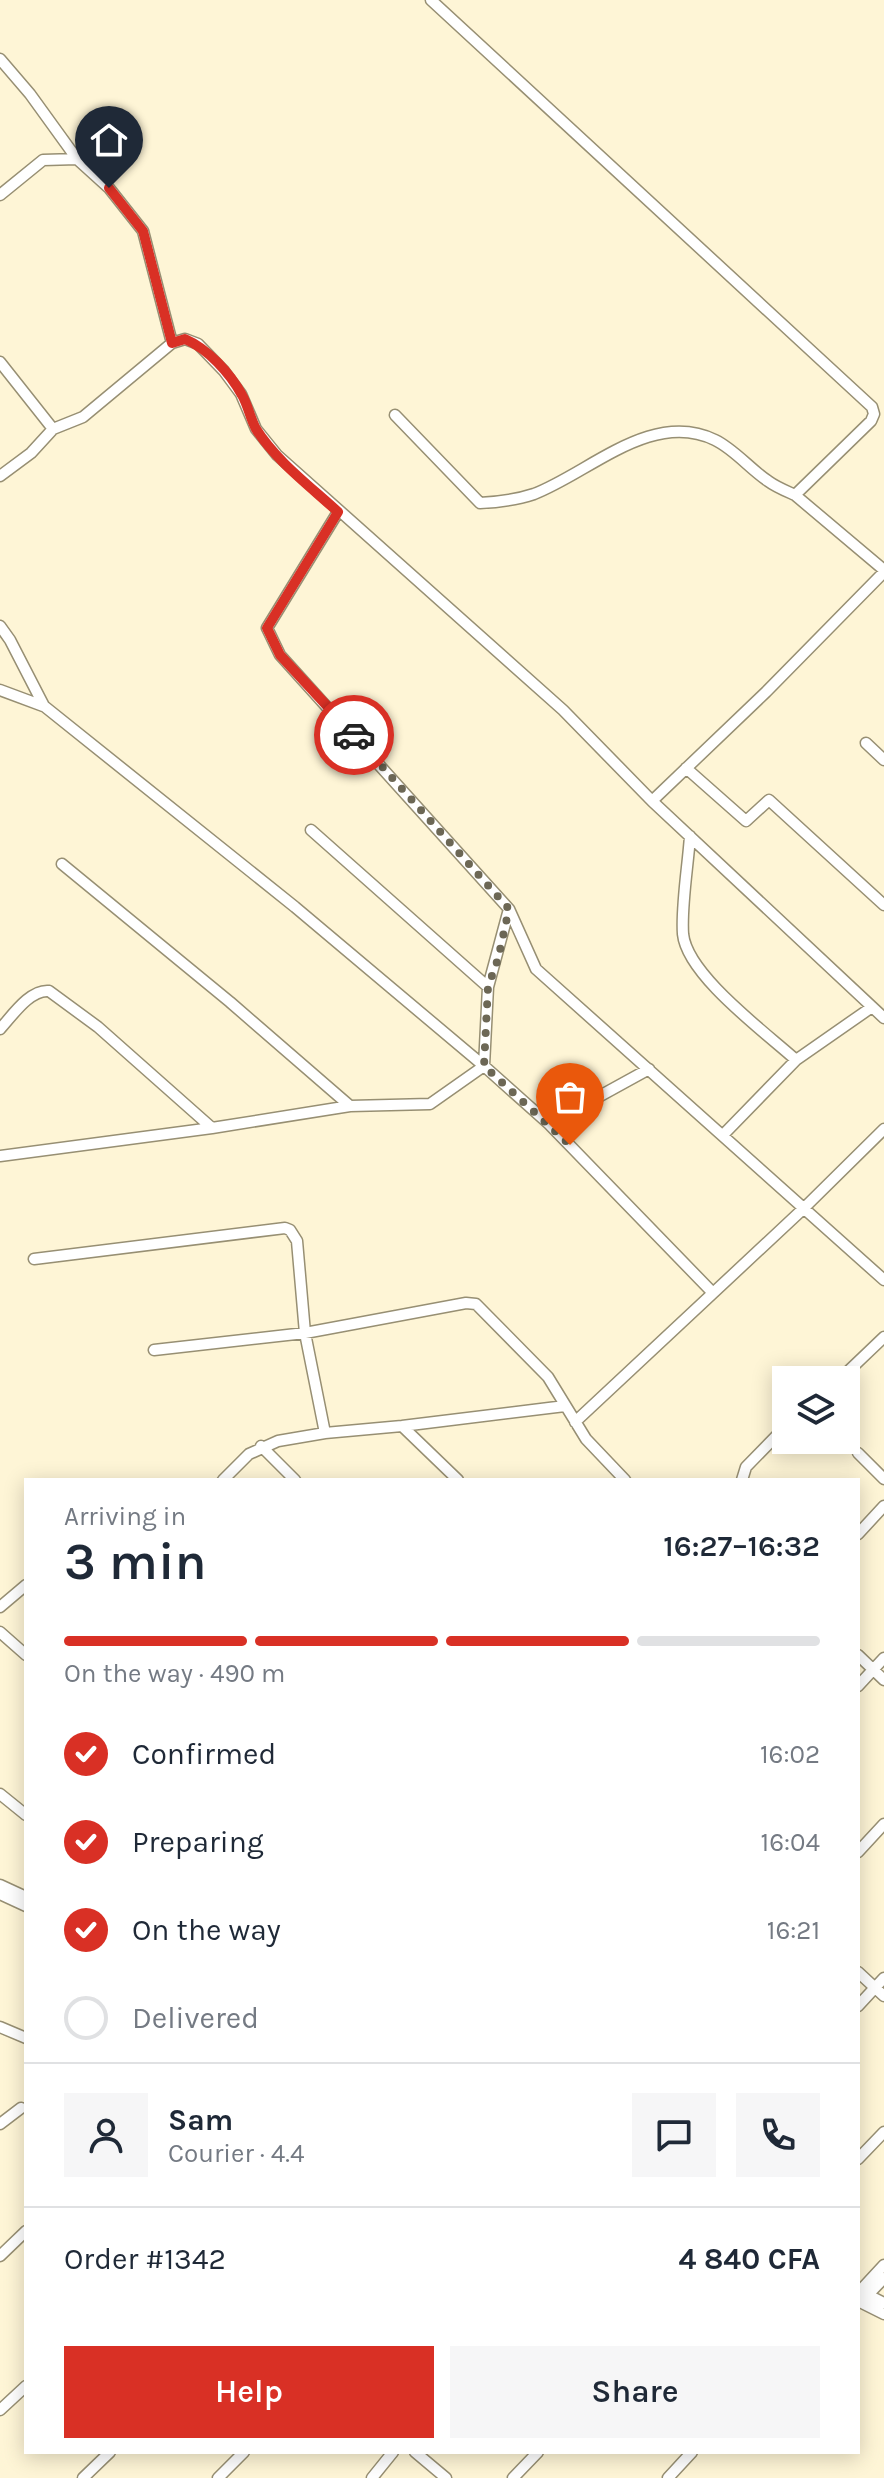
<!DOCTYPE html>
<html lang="en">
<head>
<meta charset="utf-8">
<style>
	body { margin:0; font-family:Karla,sans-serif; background:#f6f6f7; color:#1f2937; height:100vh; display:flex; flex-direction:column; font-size:30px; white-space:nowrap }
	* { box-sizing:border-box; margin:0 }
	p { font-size:26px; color:#747a83 }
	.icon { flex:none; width:44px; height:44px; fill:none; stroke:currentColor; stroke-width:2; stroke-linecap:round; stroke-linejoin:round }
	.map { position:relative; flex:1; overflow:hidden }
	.panel { position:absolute; left:24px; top:1478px; width:836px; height:976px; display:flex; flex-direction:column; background:#fff; border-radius:0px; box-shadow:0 4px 20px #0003 }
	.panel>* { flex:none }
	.tools { position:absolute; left:772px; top:1366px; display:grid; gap:16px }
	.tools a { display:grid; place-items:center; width:88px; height:88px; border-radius:0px; background:#fff; box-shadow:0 4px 20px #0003; font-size:40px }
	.pin { position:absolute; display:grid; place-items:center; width:68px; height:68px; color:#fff; margin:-82px -34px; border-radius:50% 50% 50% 0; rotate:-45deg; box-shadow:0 0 8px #0007 }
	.pin .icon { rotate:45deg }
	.courier { position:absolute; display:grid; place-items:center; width:80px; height:80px; margin:-40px; border:6px solid #d93025; border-radius:50%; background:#fff; color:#222; box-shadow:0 2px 10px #0007 }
	.head em { font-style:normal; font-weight:600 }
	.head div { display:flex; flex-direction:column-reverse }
	.head { display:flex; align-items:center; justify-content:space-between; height:136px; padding:0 40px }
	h1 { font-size:52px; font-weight:600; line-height:60px }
	.bar { display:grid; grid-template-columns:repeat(4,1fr); gap:12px 8px; align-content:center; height:96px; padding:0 40px }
	.bar i { height:10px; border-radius:6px; background:#e0e1e3 }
	.bar .on { background:#d93025 }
	.bar p { grid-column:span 4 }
	.line { display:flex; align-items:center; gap:20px; padding:0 40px; border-top:2px solid #e0e1e3 }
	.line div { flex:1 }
	.round { display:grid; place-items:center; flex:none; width:84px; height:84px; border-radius:0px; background:#f6f6f7 }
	ol { padding:0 40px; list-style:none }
	li { display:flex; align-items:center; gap:24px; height:88px }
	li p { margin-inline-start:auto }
	li .icon { padding:8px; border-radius:50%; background:#d93025; color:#fff; stroke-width:4 }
	li:last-child { color:#747a83 }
	li i { width:44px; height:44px; border:4px solid #e0e1e3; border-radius:50% }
	.cta { display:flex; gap:16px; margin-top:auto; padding:16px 40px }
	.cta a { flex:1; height:92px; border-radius:0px; background:#d93025; color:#fff; font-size:32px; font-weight:600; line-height:92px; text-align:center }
	.cta a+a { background:#f6f6f7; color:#1f2937 }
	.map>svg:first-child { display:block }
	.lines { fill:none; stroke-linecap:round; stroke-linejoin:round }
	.minor-casing { stroke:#978f73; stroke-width:13 }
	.minor { stroke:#fff; stroke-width:10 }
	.done { stroke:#6c6755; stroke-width:8; stroke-dasharray:0 14.4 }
	.route { stroke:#d93025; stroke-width:10 }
</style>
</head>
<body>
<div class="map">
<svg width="884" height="2478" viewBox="0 0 884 2478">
	<rect width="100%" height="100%" fill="#fef5d6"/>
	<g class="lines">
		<g class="minor-casing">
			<path id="minor" d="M431,0l441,407 2,7 -3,7 -76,74 89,75
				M0,59l30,35 47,65 32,29 34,43 29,112
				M0,195l43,-35 34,-1
				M0,362l53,67
				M395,415l85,88c19,-1 36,-3 54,-9 55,-21 118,-85 181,-54 19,9 35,29 53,41 8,6 18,10 27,14
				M0,476l31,-23 22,-24 30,-12 89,-74 13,-4 13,5 26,27 17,23 15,35 21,26 286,255 89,91 232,217
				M338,512l-71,116 13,27 229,254 27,60 348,311
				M0,626l10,14 34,66 251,201 189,159 65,58 100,-55
				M0,690l43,16
				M866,743l18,17
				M686,768l60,53 23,-21 115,105
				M652,801l114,-109 118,-120
				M311,830l177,157
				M690,836c-2,30 -9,70 -7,98 4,41 82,98 113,126
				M62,864l168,138 120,104
				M0,1029c12,-13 30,-40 49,-38l49,36 114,101
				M549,1124l164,169
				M723,1135l73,-75 76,-53
				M0,1156l212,-28 138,-22 80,-2 54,-38 4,-79 21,-78
				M34,1259l251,-31 5,2 7,11 8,92 20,100
				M154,1350l151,-17 161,-30 10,1 72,73 38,62 39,41
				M839,1380l45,-43
				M575,1422l228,-213 81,-80
				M402,1426l56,54
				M261,1446l34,34
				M858,1453l26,26
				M223,1480l26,-26 29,-13 47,-8 77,-7 163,-20
				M742,1480l4,-13 40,-41
				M858,1534l26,-28
				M0,1607l26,-22
				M0,1632l26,23
				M858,1655l26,25
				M858,1686l26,-28
				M0,1794l26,21
				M858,1852l26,-28
				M0,1885l26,12
				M0,1894l26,12
				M858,1972l26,24
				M858,2006l26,-28
				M0,2027l26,11
				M0,2124l21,-16
				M858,2159l26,-27
				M0,2256l26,-25
				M858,2293l26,-28
				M864,2293l20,10
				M858,2301l26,13
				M861,2302l23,-24
				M0,2410l26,-24
				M415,2452l31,26
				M83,2478l27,-26
				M218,2478l26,-26
				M372,2478l21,-26
				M513,2478l25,-26
				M668,2478l24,-26"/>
		</g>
		<use href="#minor" class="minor"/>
	</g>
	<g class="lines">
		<path class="done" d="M354,735l155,174 -11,50 -10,28 -4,79 86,79"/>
		<path class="route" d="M109,188l34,43 29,112 13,-4c23,10 45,34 57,56 6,10 8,23 14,34 20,32 55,58 82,83l-71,116 13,27 74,80"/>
	</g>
</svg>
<div class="tools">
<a><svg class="icon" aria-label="layers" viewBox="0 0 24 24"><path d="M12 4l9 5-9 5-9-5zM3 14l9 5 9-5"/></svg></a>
</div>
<div class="pin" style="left:570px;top:1145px;background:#ea580c"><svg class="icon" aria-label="bag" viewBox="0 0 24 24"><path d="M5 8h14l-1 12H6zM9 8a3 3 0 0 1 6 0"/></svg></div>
<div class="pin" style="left:109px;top:188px;background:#1f2937"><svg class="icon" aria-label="home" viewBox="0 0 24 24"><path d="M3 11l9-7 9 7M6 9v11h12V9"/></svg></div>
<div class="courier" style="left:354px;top:735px"><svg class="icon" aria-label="car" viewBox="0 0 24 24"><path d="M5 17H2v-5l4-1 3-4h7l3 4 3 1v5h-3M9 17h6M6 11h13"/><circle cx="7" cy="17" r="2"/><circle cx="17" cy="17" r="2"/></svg></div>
<section class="panel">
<div class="head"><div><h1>3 min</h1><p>Arriving in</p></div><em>16:27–16:32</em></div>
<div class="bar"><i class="on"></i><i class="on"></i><i class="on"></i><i></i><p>On the way · 490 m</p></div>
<ol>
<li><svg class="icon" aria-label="check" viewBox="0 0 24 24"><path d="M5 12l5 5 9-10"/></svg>Confirmed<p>16:02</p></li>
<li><svg class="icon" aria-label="check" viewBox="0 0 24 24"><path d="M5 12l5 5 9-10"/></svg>Preparing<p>16:04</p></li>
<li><svg class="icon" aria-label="check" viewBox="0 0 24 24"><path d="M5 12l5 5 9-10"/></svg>On the way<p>16:21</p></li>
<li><i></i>Delivered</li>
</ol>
<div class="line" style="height:144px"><a class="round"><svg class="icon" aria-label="person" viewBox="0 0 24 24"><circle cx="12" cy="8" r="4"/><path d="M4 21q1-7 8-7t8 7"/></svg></a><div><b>Sam</b><p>Courier · 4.4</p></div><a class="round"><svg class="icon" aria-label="chat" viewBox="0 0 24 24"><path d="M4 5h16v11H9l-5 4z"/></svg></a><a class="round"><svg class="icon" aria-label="phone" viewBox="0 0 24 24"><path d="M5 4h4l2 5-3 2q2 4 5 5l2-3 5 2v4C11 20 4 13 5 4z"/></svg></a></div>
<div class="line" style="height:104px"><div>Order #1342</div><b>4 840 CFA</b></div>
<div class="cta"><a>Help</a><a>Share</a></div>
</section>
</div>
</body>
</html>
